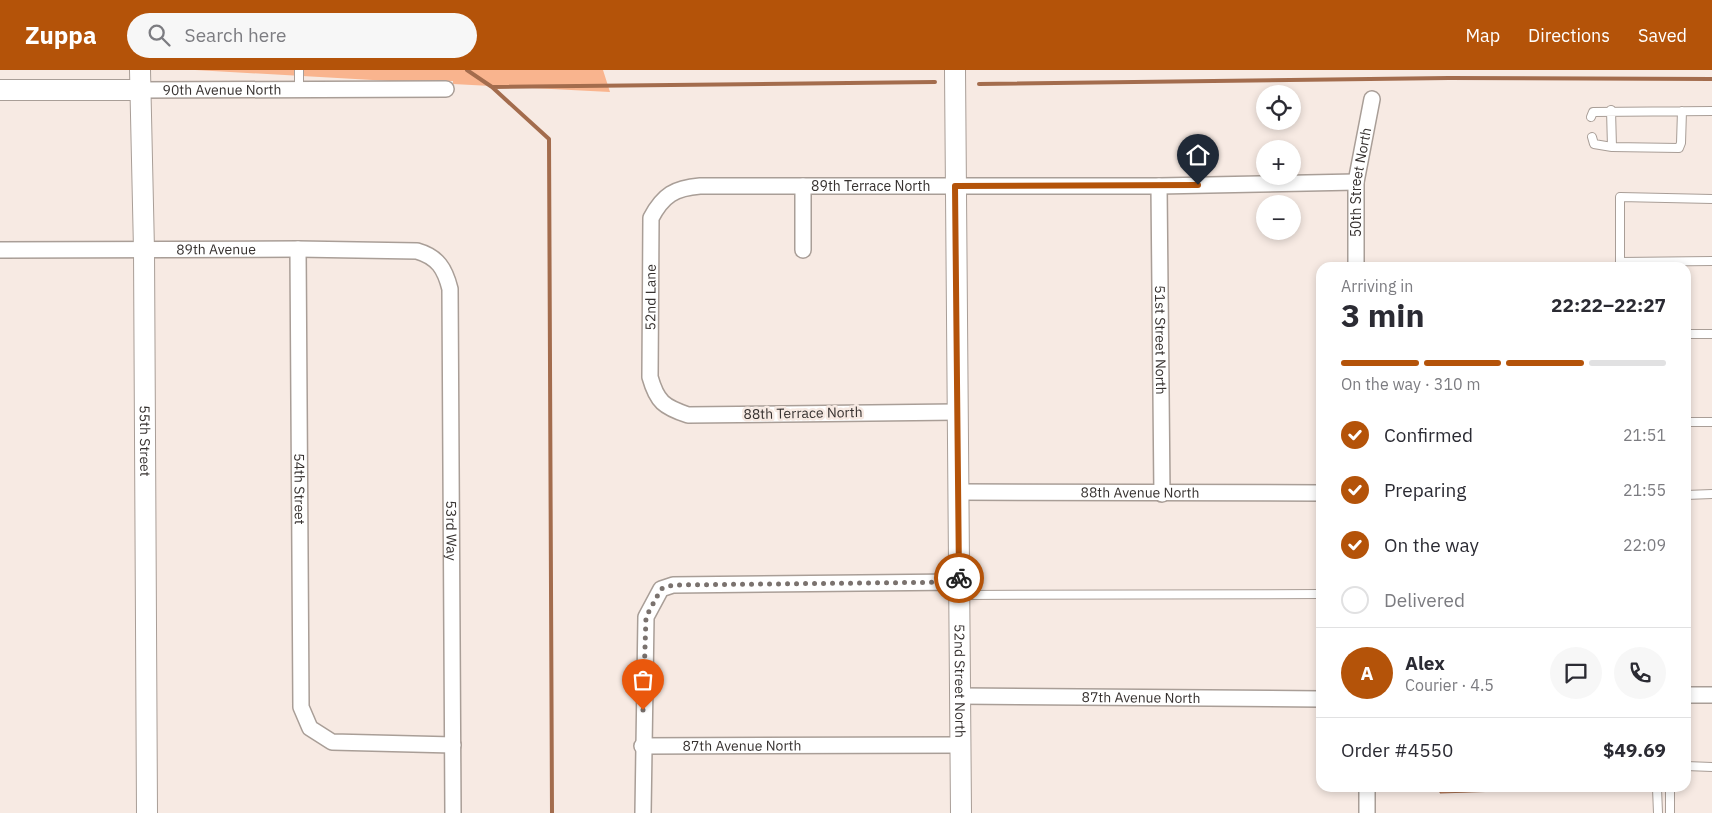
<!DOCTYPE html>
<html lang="en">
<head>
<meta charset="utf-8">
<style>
	body { margin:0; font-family:"IBM Plex Sans",sans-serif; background:#f7f7f7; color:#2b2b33; height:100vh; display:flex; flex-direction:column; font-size:19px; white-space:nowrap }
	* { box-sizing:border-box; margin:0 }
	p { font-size:16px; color:#7c7c81 }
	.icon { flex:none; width:28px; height:28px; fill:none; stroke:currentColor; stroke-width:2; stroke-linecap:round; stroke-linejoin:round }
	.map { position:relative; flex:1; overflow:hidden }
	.panel { position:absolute; left:1316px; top:192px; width:375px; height:530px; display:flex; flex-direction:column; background:#fff; border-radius:15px; box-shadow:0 2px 8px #0003 }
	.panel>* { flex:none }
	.fabs { position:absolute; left:1256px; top:15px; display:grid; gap:10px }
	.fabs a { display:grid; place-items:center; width:45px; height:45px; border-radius:50%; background:#fff; box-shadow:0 2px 8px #0003; font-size:25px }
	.pin { position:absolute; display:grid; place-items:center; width:42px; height:42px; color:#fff; margin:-51px -21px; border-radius:50% 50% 50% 0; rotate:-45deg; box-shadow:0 0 5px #0007 }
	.pin .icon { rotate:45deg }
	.courier { position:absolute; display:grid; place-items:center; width:50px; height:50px; margin:-25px; border:4px solid #b45309; border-radius:50%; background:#fff; color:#222; box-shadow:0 1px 6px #0007 }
	.summary em { font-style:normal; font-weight:700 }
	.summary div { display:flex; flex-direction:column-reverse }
	.summary { display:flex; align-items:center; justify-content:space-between; height:85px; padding:0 25px }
	h1 { font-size:32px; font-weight:700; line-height:38px }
	.bar { display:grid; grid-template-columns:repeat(4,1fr); gap:8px 5px; align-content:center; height:60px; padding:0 25px }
	.bar i { height:6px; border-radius:4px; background:#e1e1e2 }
	.bar .selected { background:#b45309 }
	.bar p { grid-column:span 4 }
	.line { display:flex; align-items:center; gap:12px; padding:0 25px; border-top:1px solid #e1e1e2 }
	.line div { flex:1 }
	.round { display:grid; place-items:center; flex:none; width:52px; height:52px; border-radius:26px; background:#f7f7f7 }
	ol { padding:0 25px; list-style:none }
	li { display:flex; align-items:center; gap:15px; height:55px }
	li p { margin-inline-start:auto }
	li .icon { padding:5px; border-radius:50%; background:#b45309; color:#fff; stroke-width:4 }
	li:last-child { color:#7c7c81 }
	li i { width:28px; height:28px; border:2px solid #e1e1e2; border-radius:50% }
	header { display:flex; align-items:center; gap:30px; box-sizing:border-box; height:70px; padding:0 25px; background:#b45309; color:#fff }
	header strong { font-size:24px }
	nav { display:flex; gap:28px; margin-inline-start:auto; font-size:18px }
	.search { width:350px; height:45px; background:#f7f7f7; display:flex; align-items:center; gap:12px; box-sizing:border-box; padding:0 18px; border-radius:28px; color:#7c7c81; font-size:19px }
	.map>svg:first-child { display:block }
	.green { fill:#f9b48e }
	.water { fill:#d2855a; stroke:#a36c4d }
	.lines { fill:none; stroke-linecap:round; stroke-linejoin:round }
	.stream { stroke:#a36c4d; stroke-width:4 }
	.service-casing { stroke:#a99e97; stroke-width:10 }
	.minor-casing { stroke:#a99e97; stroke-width:18 }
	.tertiary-casing { stroke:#a99e97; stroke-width:22 }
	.service { stroke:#fff; stroke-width:8 }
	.minor { stroke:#fff; stroke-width:15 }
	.tertiary { stroke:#fff; stroke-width:20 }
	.done { stroke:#7a726e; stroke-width:5; stroke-dasharray:0 9 }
	.route { stroke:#b45309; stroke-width:6 }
	.labels { text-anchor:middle; stroke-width:5; stroke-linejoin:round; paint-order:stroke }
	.street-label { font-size:14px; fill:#36312f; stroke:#f7eae3 }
</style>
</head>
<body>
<header>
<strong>Zuppa</strong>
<div class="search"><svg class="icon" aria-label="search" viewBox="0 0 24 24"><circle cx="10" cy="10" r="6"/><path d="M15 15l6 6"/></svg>Search here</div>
<nav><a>Map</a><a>Directions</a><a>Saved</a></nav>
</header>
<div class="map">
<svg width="1712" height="743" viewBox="0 0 1712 743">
	<rect width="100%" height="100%" fill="#f7eae3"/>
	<path class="green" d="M195,0h408l7,22 -157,-8v-3l-45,1z"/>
	<path class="water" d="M1440,718h101l-10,2 -91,3z"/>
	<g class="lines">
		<path class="stream" d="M467,0l25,17 57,52 3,674
			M979,14l470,-6 263,1
			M492,17l443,-5"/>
		<g class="service-casing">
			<path id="service" d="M299,20v-20
				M1611,40l1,37 67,1 2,-5 1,-32
				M1591,47l2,-5 119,-1
				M1592,67l2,7 18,3
				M1712,129l-92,-2v65l92,-1
				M1686,264h26
				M1686,352h26
				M1686,425l26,-1
				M959,525l362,-1
				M1686,696l26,1
				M1657,718l1,25
				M1670,718v25"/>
		</g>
		<g class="minor-casing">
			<g id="minor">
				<path id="s1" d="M140,20l306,-1"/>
				<path d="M803,116v64"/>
				<path id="s2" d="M1159,116l3,308"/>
				<path id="s3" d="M298,179l3,458 9,21 22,14 121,3"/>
				<path id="s4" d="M0,180l298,-1 119,2c21,6 28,18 33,38l3,524"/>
				<path id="s5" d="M1356,198v-86l16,-83"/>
				<path id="s6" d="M957,342l-269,3c-24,-8 -31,-13 -38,-38l1,-159c12,-23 24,-30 49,-32h459l197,-4"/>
				<path id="s7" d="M959,422l362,1"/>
				<path d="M1686,625h26"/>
				<path id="s8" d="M960,626l361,3"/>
				<path id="s9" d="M642,676l319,-1"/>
				<path d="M1367,718v25"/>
				<path d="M643,743l3,-196 15,-28 12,-4 286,-3"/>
			</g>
		</g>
		<g class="tertiary-casing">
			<g id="tertiary">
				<path id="s10" d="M140,0l4,180 3,563"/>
				<path id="s11" d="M955,0l6,743"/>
				<path d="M0,20h140"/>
			</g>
		</g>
		<use href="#service" class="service"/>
		<use href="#minor" class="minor"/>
		<use href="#tertiary" class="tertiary"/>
	</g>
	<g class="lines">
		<path class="done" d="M643,640l3,-93 15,-28 12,-4 286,-3v-4"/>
		<path class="route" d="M959,508l-4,-392 243,-1"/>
	</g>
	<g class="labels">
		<g class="street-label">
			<text dy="5" stroke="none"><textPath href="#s1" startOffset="82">90th Avenue North</textPath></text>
			<text dy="5" stroke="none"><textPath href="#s5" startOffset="86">50th Street North</textPath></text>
			<text dy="5" stroke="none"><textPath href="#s6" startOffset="718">89th Terrace North</textPath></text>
			<text dy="5" stroke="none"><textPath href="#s4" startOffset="216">89th Avenue</textPath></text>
			<text dy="5" stroke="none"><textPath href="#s6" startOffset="406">52nd Lane</textPath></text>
			<text dy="5" stroke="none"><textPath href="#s2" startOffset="154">51st Street North</textPath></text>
			<text transform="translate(803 343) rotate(-1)" y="5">88th Terrace North</text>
			<text dy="5" stroke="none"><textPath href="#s10" startOffset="371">55th Street</textPath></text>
			<text dy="5" stroke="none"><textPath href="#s3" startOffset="240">54th Street</textPath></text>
			<text dy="5" stroke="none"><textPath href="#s7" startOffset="181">88th Avenue North</textPath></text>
			<text dy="5" stroke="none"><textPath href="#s4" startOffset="712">53rd Way</textPath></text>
			<text dy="5" stroke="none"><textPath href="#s11" startOffset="611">52nd Street North</textPath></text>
			<text dy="5" stroke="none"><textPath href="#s8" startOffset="181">87th Avenue North</textPath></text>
			<text dy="5" stroke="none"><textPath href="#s9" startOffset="100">87th Avenue North</textPath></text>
		</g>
	</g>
</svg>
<div class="fabs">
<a><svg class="icon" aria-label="locate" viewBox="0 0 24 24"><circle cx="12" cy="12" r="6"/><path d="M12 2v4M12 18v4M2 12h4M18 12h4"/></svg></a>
<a>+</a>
<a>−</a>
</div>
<div class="pin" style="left:643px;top:640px;background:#ea580c"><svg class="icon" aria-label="bag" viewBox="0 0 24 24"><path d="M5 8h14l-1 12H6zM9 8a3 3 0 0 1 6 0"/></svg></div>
<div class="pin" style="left:1198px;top:115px;background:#1f2937"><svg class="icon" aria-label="home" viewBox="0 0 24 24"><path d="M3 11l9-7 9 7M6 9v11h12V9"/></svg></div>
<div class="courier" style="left:959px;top:508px"><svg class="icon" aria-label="bike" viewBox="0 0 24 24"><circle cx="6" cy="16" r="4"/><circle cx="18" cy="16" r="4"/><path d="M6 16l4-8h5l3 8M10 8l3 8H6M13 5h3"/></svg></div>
<section class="panel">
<div class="summary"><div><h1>3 min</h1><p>Arriving in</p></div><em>22:22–22:27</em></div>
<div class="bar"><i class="selected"></i><i class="selected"></i><i class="selected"></i><i></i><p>On the way · 310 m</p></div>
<ol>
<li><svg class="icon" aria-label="check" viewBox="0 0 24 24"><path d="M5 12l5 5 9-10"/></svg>Confirmed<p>21:51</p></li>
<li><svg class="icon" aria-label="check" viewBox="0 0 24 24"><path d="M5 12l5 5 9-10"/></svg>Preparing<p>21:55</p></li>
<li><svg class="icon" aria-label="check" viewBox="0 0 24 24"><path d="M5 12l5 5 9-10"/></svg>On the way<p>22:09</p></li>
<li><i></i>Delivered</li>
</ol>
<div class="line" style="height:90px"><b class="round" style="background:#b45309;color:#fff">A</b><div><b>Alex</b><p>Courier · 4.5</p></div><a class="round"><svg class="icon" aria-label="chat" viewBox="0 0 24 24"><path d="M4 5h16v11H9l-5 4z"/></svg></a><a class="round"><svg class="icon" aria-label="phone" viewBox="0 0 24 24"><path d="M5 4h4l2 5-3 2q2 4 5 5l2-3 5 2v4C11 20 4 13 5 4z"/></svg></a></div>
<div class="line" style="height:65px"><div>Order #4550</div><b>$49.69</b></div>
</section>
</div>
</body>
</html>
